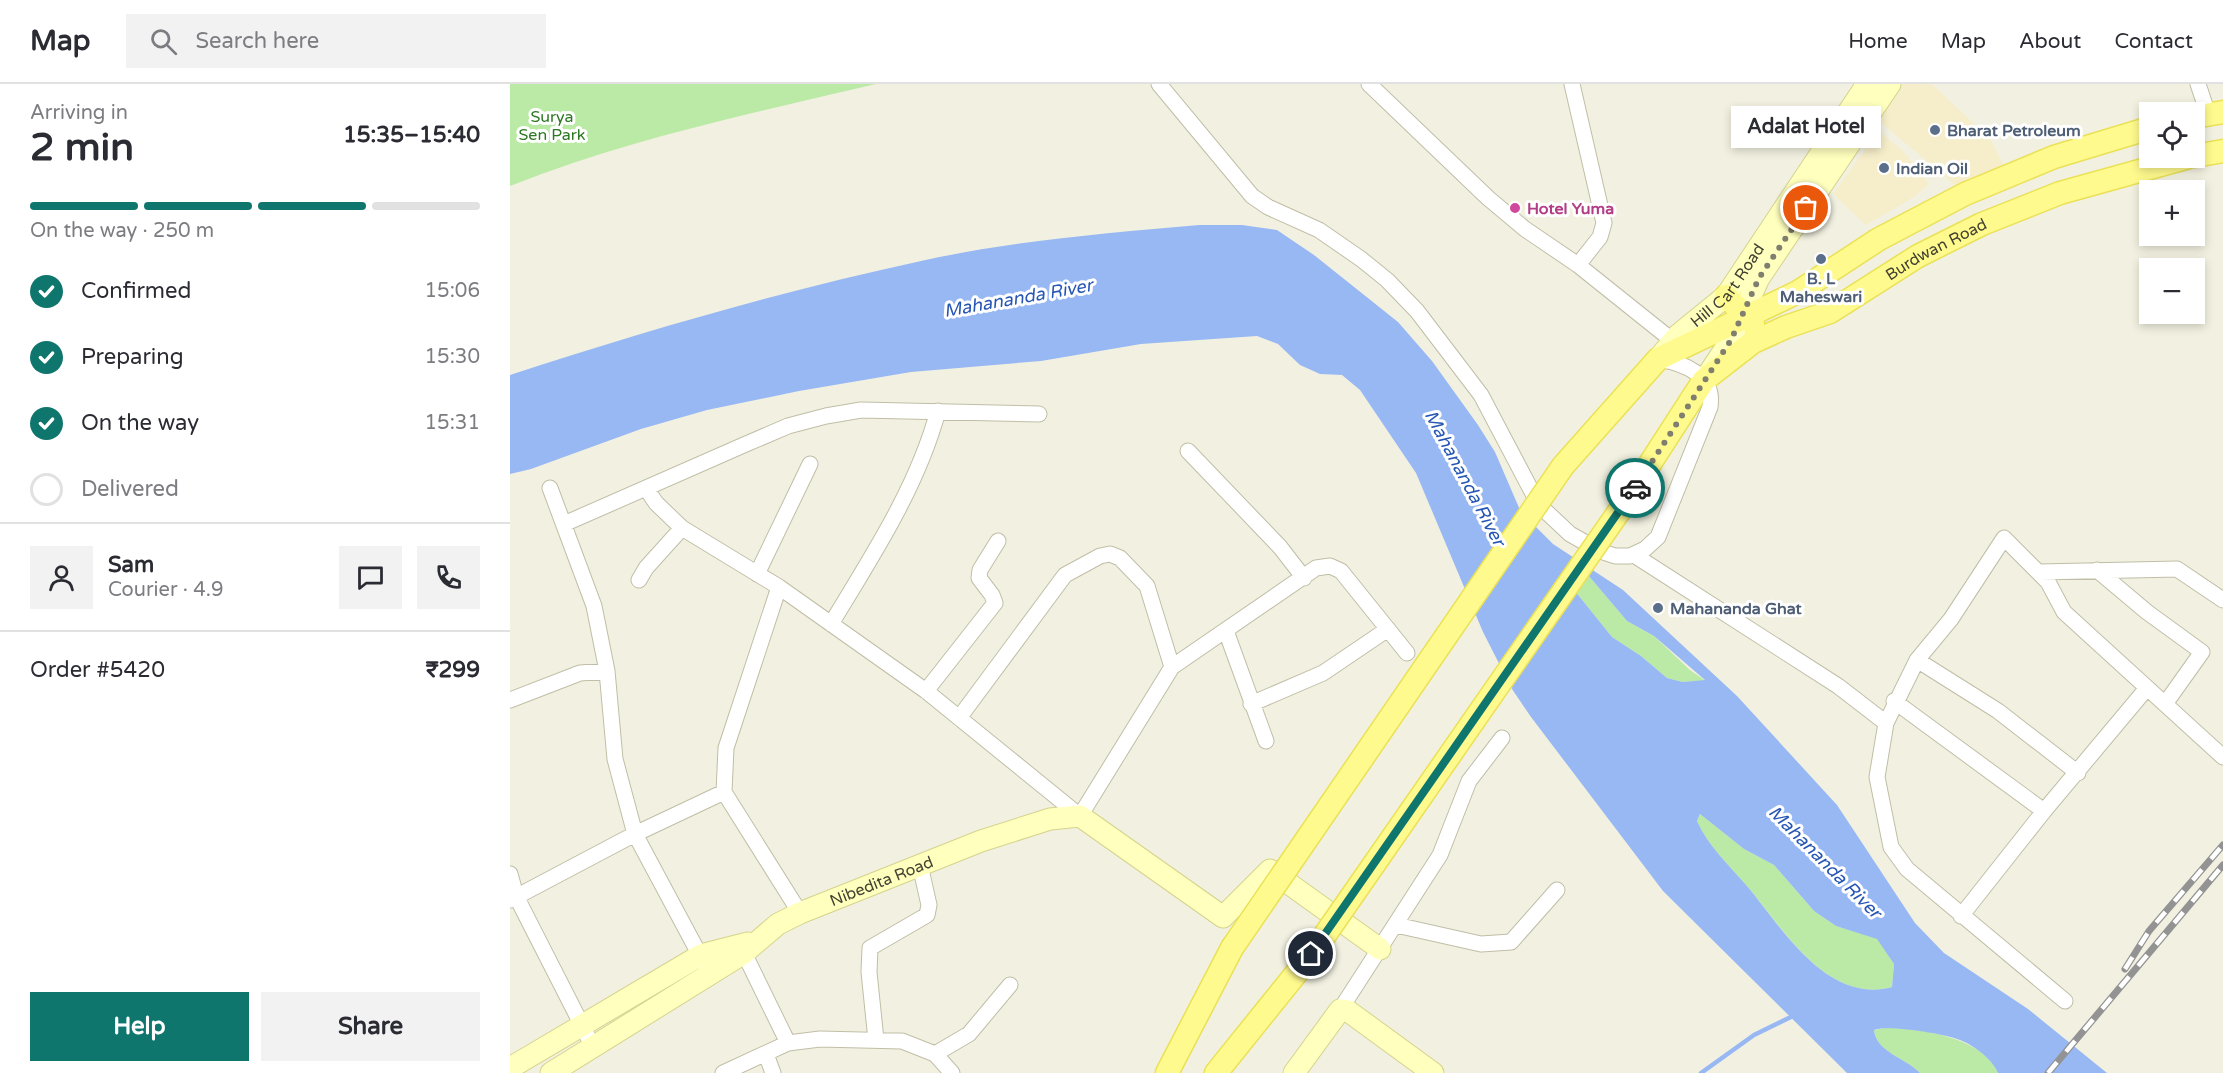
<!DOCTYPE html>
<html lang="en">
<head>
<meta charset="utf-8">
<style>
	body { margin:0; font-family:"Varela Round",sans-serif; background:#f2f2f3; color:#2b2b33; height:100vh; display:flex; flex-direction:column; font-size:22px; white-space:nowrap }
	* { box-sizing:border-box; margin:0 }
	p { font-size:20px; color:#7c7c81 }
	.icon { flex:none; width:33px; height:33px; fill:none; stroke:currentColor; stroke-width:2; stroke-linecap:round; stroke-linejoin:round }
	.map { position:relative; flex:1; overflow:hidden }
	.drawer { display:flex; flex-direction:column; background:#fff; width:510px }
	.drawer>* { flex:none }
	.buttons { position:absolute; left:1629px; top:18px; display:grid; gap:12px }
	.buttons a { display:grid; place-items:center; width:66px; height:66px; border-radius:0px; background:#fff; box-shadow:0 3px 9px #0003; font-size:30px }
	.pin { position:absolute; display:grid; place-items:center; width:51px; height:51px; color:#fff; margin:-26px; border:3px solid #fff; border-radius:50%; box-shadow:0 2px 6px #0007 }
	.courier { position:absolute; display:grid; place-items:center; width:60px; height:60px; margin:-30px; border:4px solid #0f766e; border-radius:50%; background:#fff; color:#222; box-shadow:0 2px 8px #0007 }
	.bubble { position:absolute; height:42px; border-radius:0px; background:#fff; box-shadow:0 3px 9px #0003; font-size:20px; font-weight:700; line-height:42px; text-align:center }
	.overview em { font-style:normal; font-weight:700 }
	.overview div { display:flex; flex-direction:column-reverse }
	.overview { display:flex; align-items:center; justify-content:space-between; height:102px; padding:0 30px }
	h1 { font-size:39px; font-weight:700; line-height:45px }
	.bar { display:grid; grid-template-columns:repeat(4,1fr); gap:9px 6px; align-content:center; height:72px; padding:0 30px }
	.bar i { height:8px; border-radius:4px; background:#e1e1e2 }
	.bar .on { background:#0f766e }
	.bar p { grid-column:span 4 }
	.line { display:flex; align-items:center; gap:15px; padding:0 30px; border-top:2px solid #e1e1e2 }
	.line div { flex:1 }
	.round { display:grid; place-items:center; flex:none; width:63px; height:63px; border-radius:0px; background:#f2f2f3 }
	ol { padding:0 30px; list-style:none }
	li { display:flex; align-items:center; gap:18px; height:66px }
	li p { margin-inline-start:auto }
	li .icon { padding:6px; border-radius:50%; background:#0f766e; color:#fff; stroke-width:4 }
	li:last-child { color:#7c7c81 }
	li i { width:33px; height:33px; border:3px solid #e1e1e2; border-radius:50% }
	.button { display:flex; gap:12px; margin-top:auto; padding:12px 30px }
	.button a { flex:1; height:69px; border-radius:0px; background:#0f766e; color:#fff; font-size:24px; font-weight:700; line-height:69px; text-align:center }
	.button a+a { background:#f2f2f3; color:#2b2b33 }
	header { display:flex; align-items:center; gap:36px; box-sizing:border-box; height:84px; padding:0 30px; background:#fff; border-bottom:2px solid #e1e1e2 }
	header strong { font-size:28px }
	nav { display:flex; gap:33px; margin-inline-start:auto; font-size:21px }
	.search { width:420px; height:54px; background:#f2f2f3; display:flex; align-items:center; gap:15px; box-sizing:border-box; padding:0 21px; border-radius:0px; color:#7c7c81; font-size:22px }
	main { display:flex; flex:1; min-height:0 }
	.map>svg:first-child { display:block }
	.commercial { fill:#f6eeca }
	.green { fill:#bbeaa6 }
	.water { fill:#98b8f4; fill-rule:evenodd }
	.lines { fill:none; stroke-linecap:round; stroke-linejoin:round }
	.stream { stroke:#98b8f4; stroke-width:4.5 }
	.street-casing { stroke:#c0bea6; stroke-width:17 }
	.secondary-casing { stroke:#d5d38d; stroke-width:23 }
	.primary-casing { stroke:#eae157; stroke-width:25 }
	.street { stroke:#fff; stroke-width:15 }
	.secondary { stroke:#ffffbe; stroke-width:21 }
	.primary { stroke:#fffa8d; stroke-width:22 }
	.rail-casing { stroke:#939393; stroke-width:7 }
	.rail { stroke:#fff; stroke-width:4.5; stroke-dasharray:14; stroke-linecap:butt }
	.primary-bridge-casing { stroke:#eae157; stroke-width:25; stroke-linecap:butt }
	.primary-bridge { stroke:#fffa8d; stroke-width:22 }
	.done { stroke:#807f6f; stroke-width:6; stroke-dasharray:0 10.8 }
	.route { stroke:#0f766e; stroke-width:8 }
	.service-dot { fill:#5c6f8a; stroke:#fff; stroke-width:2 }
	.hotel-dot { fill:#d1479c; stroke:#fff; stroke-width:2 }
	.labels { text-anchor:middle; stroke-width:6; stroke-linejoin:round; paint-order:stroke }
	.park-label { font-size:16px; fill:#2e7823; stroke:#fff }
	.service-label { font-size:16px; font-weight:bold; fill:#4e5e75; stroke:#fff; text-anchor:start }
	.hotel-label { font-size:16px; font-weight:bold; fill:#b23c85; stroke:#fff; text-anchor:start }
	.street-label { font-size:16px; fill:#434132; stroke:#fff }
	.water-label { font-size:18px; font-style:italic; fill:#2656b4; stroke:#fff }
</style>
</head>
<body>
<header>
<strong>Map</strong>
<div class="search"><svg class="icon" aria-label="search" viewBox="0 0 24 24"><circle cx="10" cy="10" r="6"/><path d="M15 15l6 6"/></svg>Search here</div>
<nav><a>Home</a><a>Map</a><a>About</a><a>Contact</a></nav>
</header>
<main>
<section class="drawer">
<div class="overview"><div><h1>2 min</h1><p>Arriving in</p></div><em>15:35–15:40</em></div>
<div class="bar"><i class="on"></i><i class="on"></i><i class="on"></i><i></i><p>On the way · 250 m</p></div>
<ol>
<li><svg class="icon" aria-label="check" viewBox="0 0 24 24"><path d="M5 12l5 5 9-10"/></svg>Confirmed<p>15:06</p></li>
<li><svg class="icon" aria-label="check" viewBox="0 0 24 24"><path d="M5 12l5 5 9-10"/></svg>Preparing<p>15:30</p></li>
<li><svg class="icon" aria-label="check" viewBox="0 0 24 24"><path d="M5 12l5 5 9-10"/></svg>On the way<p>15:31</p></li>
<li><i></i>Delivered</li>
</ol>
<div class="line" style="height:108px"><a class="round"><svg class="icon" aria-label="person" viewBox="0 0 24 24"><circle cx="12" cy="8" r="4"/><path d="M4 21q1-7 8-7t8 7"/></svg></a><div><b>Sam</b><p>Courier · 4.9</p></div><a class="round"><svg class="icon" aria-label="chat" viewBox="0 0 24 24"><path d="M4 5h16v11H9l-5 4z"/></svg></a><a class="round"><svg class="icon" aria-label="phone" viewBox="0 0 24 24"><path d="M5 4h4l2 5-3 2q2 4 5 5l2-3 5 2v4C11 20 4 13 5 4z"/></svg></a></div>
<div class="line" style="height:78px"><div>Order #5420</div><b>₹299</b></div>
<div class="button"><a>Help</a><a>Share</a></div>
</section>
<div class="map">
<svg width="1713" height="989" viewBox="0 0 1713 989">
	<rect width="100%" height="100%" fill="#f2f1e1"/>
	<path class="commercial" d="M1391,0h31l59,56 15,30 -45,20 -83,-70z
		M1369,47l24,20 26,33 -15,13 -48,28 -33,-31z"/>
	<path class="green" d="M0,0h366c-123,29 -248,55 -366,102z
		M1078,491l39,46 27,15 36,34 16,11 -23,1 -16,-4 -26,-22 -29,-19 -37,-46z
		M1190,730l44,35 30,16 40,46 22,15 41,12 17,26 -2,23c-66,18 -110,-61 -145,-101 -18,-21 -39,-40 -50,-65z
		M1380,943c33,3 93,10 108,46h-78c-14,-15 -44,-21 -46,-43z"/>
	<path class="water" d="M689,141h43l35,5 37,25 84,67 34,39 46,64 17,27 25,58 11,12 22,22 70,46 114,106 100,109 78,118 29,30 84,56 79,64h-109c-6,-14 -23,-27 -38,-33 -13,-6 -74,-16 -86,-10 2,22 32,28 46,43h-73l-184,-182 -132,-174 -19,-28 -29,-57 -67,-159 -56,-83 -18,-15 -22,-1 -20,-9 -22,-21 -21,-8 -116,8 -100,17 -130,11 -112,19 -92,19 -66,19 -110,40 -21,5v-99c135,-44 272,-84 411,-114 91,-20 185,-28 278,-36zM1078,491l39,46 27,15 51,44 -22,2 -16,-4 -26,-22 -29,-19 -37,-46zM1190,730l44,35 30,16 40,46 22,15 41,13 17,25 -2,23c-66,18 -111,-61 -145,-101 -18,-21 -39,-40 -50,-65z"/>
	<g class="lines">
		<path class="stream" d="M1191,989l53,-38 41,-20"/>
		<g class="street-casing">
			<path id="street" d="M649,0l93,112 16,11 51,23 42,29 26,21 30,31 64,84 58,110 31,29 30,17 15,5h15l15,-7 13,-12 52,-130c5,-32 -26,-44 -52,-48
				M859,0l119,114 37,31 53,36 95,76
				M1062,0l32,139 -4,14 -22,28
				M1688,0l10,30
				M678,367l92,96 24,31
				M40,404l44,118 13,65 8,88 20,75 69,129
				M136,404l10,15 26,25 97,59 147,104 154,125 92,-149 144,-99 14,-2 11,5 66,82
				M54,440l182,-80 42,-18 38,-10 35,-6 178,4
				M1124,471l204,131 48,37
				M1587,486l50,42 55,40 -37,52
				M1529,488l138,-3 46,31
				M247,490l53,-110
				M129,496l7,-12 36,-40
				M269,503l-53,161 -2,44 76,121
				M321,540c41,-68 86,-136 107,-213
				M716,547l40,110
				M1407,576l81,51 80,62
				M416,607l69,-88 -3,-8 -13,-17 1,-8 18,-29
				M0,616l70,-27 27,-2
				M1384,617l150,110
				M741,620l72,-31 65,-44
				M449,634l106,-143 35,-19 10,-2 10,4 27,28 25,81
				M0,790l6,22 77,151
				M0,816l125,-66 89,-42
				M1451,832l83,-105 103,-123
				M886,841l85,19 30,-2 46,-52
				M234,869l44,90
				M1555,917l-158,-132 -16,-22 -14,-70 9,-54 31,-63 34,-41 53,-81 44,44 16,30 159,145
				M830,926l100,-155 29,-74 33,-43
				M366,956l-7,-68 1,-24 57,-33 2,-10 -9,-40
				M256,970l7,19
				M425,970l34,-20 41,-49
				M213,989l65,-30 32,-4 82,2 33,13 17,19"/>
		</g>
		<g class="secondary-casing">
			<g id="secondary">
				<path id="s1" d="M1148,275l20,-24 48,-39 141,-212"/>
				<path d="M1199,289l22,-33 28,-62 131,-194"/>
				<path d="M0,984l191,-113 47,-12"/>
				<path id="s2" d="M41,989l193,-120 34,-29 22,-11 181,-72 69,-22 30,-3 143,101 47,-47 110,79"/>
				<path d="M784,989l46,-63 8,1 85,62"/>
			</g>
		</g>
		<g class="primary-casing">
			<g id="primary">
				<path d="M1684,33l29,-5"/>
				<path d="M1684,72l29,-5"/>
				<path d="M1216,212l27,28"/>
				<path d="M1053,382l95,-107 140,-67 81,-53 86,-45 89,-37 96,-29"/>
				<path id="s3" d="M1110,426l84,-130 49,-38 33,-15 44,-15 88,-56 64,-32 78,-31 126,-35"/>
				<path d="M657,989l65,-125"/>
				<path d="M706,989l95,-118"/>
			</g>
		</g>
		<use href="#street" class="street"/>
		<use href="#secondary" class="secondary"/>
		<use href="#primary" class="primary"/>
		<g class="rail-casing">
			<path id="rail" d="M1615,885l24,-38 74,-86
				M1538,989l175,-208"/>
		</g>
		<use href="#rail" class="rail"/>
		<g class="primary-bridge-casing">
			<path id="primary-bridge" d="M722,864l331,-482
				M801,871l309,-445"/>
		</g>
		<use href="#primary-bridge" class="primary-bridge"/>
	</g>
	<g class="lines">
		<path class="done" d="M1125,404l96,-148 28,-62 47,-70"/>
		<path class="route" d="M801,870l324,-466"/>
	</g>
	<g class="service-dot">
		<circle cx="1425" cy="46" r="6"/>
		<circle cx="1374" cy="84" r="6"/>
		<circle cx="1311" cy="175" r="6"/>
		<circle cx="1148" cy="524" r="6"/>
	</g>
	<circle class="hotel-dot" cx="1005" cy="124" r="6"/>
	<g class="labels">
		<g class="park-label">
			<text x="42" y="38">Surya<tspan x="42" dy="18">Sen Park</tspan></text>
		</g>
		<g class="service-label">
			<text x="1437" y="52">Bharat Petroleum</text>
			<text x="1386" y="90">Indian Oil</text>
			<text x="1311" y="200" text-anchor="middle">B. L<tspan x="1311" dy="18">Maheswari</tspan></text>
			<text x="1160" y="530">Mahananda Ghat</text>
		</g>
		<g class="hotel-label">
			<text x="1017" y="130">Hotel Yuma</text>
		</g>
		<g class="street-label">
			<text dy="6" stroke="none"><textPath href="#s3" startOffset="423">Burdwan Road</textPath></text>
			<text dy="6" stroke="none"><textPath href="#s1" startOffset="102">Hill Cart Road</textPath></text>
			<text dy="6" stroke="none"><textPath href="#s2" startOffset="384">Nibedita Road</textPath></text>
		</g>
		<g class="water-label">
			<text transform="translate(508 214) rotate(-10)" y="6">Mahananda River</text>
			<text transform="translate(955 394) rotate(62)" y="6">Mahananda River</text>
			<text transform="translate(1315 778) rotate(45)" y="6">Mahananda River</text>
		</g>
	</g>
</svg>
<div class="buttons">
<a><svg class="icon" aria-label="locate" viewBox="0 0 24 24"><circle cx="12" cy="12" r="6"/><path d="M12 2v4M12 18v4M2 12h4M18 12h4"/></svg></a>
<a>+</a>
<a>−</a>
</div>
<div class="pin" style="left:1296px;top:124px;background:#ea580c"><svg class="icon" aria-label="bag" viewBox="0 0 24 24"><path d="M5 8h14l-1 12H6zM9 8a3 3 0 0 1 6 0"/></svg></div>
<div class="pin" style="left:801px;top:870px;background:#1f2937"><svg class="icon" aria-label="home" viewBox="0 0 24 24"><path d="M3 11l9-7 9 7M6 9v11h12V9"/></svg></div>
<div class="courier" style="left:1125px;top:404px"><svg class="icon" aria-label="car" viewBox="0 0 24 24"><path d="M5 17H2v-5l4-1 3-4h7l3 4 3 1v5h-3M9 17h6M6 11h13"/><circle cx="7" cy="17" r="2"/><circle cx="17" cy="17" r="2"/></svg></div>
<div class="bubble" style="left:1221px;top:22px;width:150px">Adalat Hotel</div>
</div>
</main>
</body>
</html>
